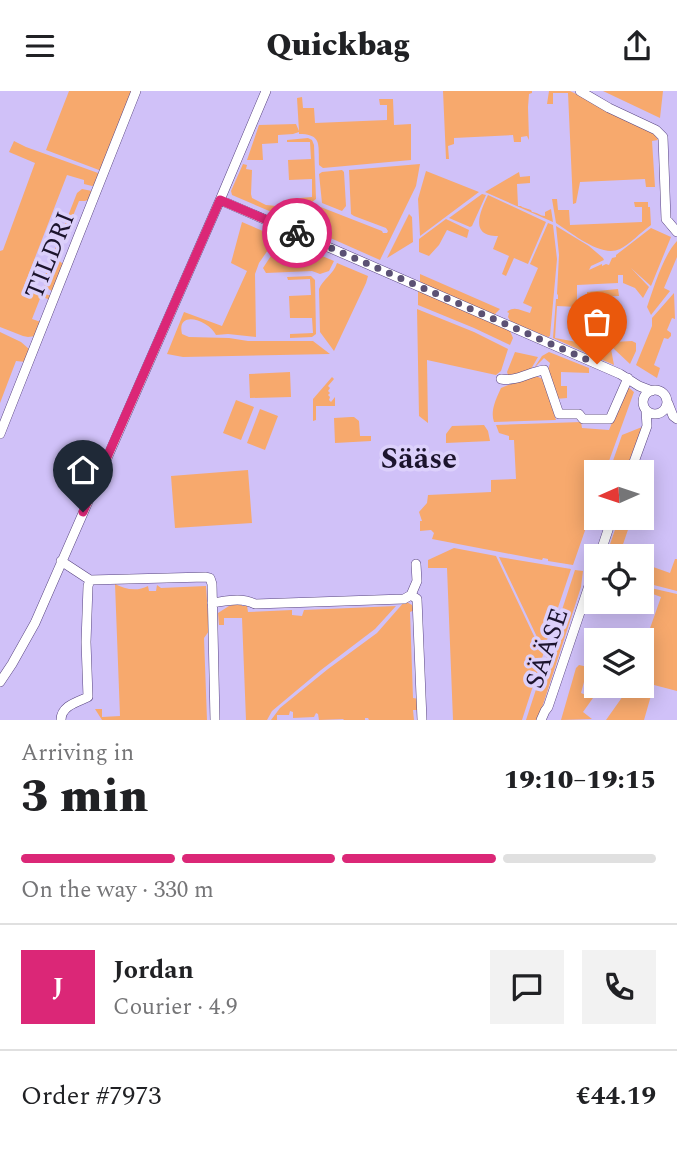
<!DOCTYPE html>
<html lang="en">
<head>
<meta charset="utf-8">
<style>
	body { margin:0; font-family:Spectral,serif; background:#f2f2f2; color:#202124; height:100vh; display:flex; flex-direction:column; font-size:26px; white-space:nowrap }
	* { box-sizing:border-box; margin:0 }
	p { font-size:23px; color:#757577 }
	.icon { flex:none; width:38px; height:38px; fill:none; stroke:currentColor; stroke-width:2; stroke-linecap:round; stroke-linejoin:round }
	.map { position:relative; height:629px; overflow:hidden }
	.panel { display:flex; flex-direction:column; background:#fff; flex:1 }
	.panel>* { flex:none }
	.needle { width:46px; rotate:267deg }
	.controls { position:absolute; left:584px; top:369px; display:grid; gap:14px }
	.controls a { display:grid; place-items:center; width:70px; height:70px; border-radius:0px; background:#fff; box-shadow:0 4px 18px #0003; font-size:35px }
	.pin { position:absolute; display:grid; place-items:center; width:60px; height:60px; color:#fff; margin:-72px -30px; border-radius:50% 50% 50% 0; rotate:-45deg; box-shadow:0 0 7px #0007 }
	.pin .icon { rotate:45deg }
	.courier { position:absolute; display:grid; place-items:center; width:70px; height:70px; margin:-35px; border:5px solid #db2777; border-radius:50%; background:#fff; color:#222; box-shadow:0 2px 9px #0007 }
	.head em { font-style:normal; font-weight:800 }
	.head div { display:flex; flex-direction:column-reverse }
	.head { display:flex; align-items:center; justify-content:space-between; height:119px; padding:0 21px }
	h1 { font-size:46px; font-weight:800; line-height:52px }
	.bar { display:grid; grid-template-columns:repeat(4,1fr); gap:10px 7px; align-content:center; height:84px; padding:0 21px }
	.bar i { height:9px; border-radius:5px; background:#e0e0e0 }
	.bar .on { background:#db2777 }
	.bar p { grid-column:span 4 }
	.line { display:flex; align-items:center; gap:18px; padding:0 21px; border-top:2px solid #e0e0e0 }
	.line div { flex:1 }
	.round { display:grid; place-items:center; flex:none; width:74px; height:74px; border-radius:0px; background:#f2f2f2 }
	header { display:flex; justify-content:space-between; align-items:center; height:91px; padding:0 21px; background:#fff; font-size:32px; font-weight:800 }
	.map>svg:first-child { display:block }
	.green { fill:#f7a96d }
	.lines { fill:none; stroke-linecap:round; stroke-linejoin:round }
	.street-casing { stroke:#584480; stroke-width:10 }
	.street { stroke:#fff; stroke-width:9 }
	.done { stroke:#5b5174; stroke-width:7; stroke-dasharray:0 12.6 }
	.route { stroke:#db2777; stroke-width:9 }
	.labels { text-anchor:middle; stroke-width:7; stroke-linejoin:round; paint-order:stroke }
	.street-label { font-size:26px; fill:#1c142d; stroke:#dcd0fb }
	.quarter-label { font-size:30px; font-weight:bold; fill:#1c142d; stroke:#dcd0fb }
</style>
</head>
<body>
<header><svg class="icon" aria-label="menu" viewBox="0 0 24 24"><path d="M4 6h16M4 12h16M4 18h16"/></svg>Quickbag<svg class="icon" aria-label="share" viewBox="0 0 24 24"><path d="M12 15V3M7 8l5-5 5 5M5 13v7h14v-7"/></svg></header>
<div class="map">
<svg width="677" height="629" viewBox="0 0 677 629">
	<rect width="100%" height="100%" fill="#d0c1f8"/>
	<path class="green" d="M69,0h64l-30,77 -4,2 -53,-20z
		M443,0h89v2l-3,1 -1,13 1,33 -2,-4 -6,1v5h-7l-1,-7 -59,3v6l-6,2 1,13h-3z
		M549,0h21l83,41 5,8 -6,1 3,46h-9l-1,-8 -65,3 -4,21 -3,1 -5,-111h-15v11h-6z
		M603,0h60l-3,27z
		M302,6l1,11h11l1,15 72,-3v-15h-7l-1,-6h14l1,26 17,-1v36l-88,8 -4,-3c-1,-19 4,-31 -20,-31v-2l-6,2 -15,1v8l-16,1 1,16h-16l12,-35 37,-1 3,7 -2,-33z
		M308,47l4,2 2,5 2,54 -4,3h-23l-1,-3 24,-2v-18l-23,1 -1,-20 23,-1 -1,-17h-23v-2z
		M14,50l12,6 72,26 2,3 -4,9 -4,1 -8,-2v-4l-17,-5 -43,111 27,10 -1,4 -9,-4 -9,23 9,3 -5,14 -8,1 -5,-1 -23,-9v-76l3,-1 32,-87 -26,-11z
		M243,73l4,1 -1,4 6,1 -1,24 1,4 14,7 21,2 1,12 -56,-24 -1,-4z
		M420,73l-4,22 -36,74 -88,-39 1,-14 25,-1 64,25 1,2h4l1,-2 -2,-3 -32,-12 -3,-2 -2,-44z
		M342,79l2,2 2,34 -4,5 -20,-8 -3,-29 3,-2z
		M426,80l53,21 -59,44 -2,-37z
		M519,81l1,5 10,-1v7l-13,1 1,22h3l1,1 9,3 1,2c5,0 8,4 13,4v-4l6,-3 2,13 -68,-30z
		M82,98l10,2 -2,8 -5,2h-6l-23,57 8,7 -12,26 -7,-4 -2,-7 34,-87z
		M482,103l4,1 -14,31 -2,1 -21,-9z
		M488,104l58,27 -18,42 -14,-6 -8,18 -4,-2 7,-18 -16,-7 5,-13c-29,0 -18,-24 -10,-41z
		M552,108h5l1,11h11l1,15 72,-3v-15h-7l-1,-5h14v5h2l1,18c-10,7 -22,20 -31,24 -19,9 -48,-16 -64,-26z
		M409,123l3,3 1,25 -26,16z
		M446,128l23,11 -2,8 -20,-8 -8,15 -10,11 -10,-4v-13z
		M242,131l35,15 -18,26 -4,11 1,63 -28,-3 -12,1c-7,-15 -40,-26 -34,-1l7,3 40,1 19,3h65l17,13 -147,3 -16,-3 17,-42 38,14 25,-55 -16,-8z
		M548,132l5,2 4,34 -7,77 -2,1 -37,-15 -3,-5 1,-4 -2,-1c7,-7 15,-1 23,1l2,-6 -9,-4 15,-35 -8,-4z
		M556,135l33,20 14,12 1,2 -13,6 -2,4 13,-6v2l4,-2 3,1 3,-7 4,-1v-2l35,-27 20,9 -20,49 -20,-18 18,19 -6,11 -8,-10 -12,-5v-8h-5v8l-41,2v22l-20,-1 -2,32 33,6 1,6 22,-1 3,16 -61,-27 3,-39h2v-4l-1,-1 2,-39z
		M282,148l52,22 -5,10 -9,3 -8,-3 -46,2 -3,-5z
		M677,150v16l-13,31 6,3 -19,24 -4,-8c7,-20 16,-51 30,-66z
		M337,172l31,13 -2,7 -32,68 -14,-19 -1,-43c4,-10 14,-14 18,-26z
		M420,183l80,35 -6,6 -74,-30z
		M311,185l4,4 1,54 -4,3 -22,1v-4l23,-1 -1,-15h-22l-1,-22 22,-1 -1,-16 -22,1 -1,-3z
		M618,198l1,7 -26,1v9h5v11h6v4l-2,2 -15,1v-32z
		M418,199l92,41 3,7 -3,7 -36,-17 -56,-23z
		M674,202l1,26 -3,-1 -5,12 4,3v3l-3,3 -4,-1 -10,27 6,3 -3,10 -21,-13 16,-39v-8z
		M417,218l57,23 34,17 -7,22 -5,4 -69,-15 1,63 -9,-7z
		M0,241l21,10 8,7 -3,13 -10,-1 -16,42z
		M632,250l4,2v8l-6,13 -17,-16v-6z
		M515,261l23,5 -7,12 -20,8 -3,-2 -1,-3z
		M549,261l40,16v5l-28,-1v14h6v12l-11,1 -8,-29 2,-7 -6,-5 -10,10 8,-12z
		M290,281l1,25 -41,1 -1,-24z
		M533,284l10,4 13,41 -62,2c-4,-11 2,-23 7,-34z
		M332,286l2,2 -6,7 2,2 -2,3 2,2 -2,2 2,2 -1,3 2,2 4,-5v9h-19v14l-3,1v-22z
		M627,295l7,6 -29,80 -8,1v23l-24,69 -25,-4v-2l-5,-1 -1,2 -110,-21 2,-6 -3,-3 -11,1v-10h2l-3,-9 8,-9 1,-8 63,-3v-12l25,-1 -2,-39h-5v-4l-10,-3 -3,-8 85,-3 1,6 27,2z
		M236,309l18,7 -13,33 -18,-7z
		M260,318l18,7 -13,34 -18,-7z
		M351,326h3l5,4 1,15h11v5l-36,2 -1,-25z
		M484,334l4,6 2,10 -44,2v-9l6,-8z
		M642,336l-17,45h-16l13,-37z
		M248,379l4,53 -77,5 -4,-52z
		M619,427h13l-13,38h-13z
		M454,457l42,8 38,80 10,16 -22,68h-69l-6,-152h-19v-8z
		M499,466l72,12 -27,80 -7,-12z
		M675,468h2v32l-35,-9v-19l28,10z
		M575,479l8,1 -2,16 -43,133h-12z
		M115,493c9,5 22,8 33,2l1,5h7l1,-6 4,3 45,-2 3,45 -5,7 3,82h-105l-7,-11h7v8l18,-1z
		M642,495l35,8v97l-23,-6 -10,35h-38l17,-24 -15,-5v-3l19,6 3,-8h12v-35l19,-54 -19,-7z
		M405,510l7,4 3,5 -5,2 3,86 6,1v11h-6l1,10h-45l-1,-2h-3v2h-21l-1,-1 -24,1 -1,-6 -2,-1 -2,4 -21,1v-6l-3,-1 -1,4h-12v5h-6l9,-12 48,-39 49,-36z
		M241,512l1,3h5l1,6 44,-2v5l10,1 2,-6 92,-4 -21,23 -54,41 -49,41 -5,9h-21l-4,-102h-18v7h-5l-1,-12 11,-7z
		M579,574l9,2 -7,26 12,5 -10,14 9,7 -31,1 15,-52z"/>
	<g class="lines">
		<g class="street-casing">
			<path id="street" d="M580,0l29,17 47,22 7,7 3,82 11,13
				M220,109l400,174 19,12 13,5
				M501,288c15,3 28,-7 43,-9l15,44h20l4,5h27l18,-41
				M643 311a12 12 0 1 1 24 0a12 12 0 1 1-24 0Z
				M668,312l5,13 4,3
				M0,343l136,-343
				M630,382l17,-47 -1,-16
				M599,466l13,-39
				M61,470l29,19
				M411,504l6,-14 -1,-17
				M212,512c15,-2 29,-6 43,1l149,-5 7,-4 6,4 5,121
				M0,591l12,-18 23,-41 185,-423 46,-109
				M61,629c0,-14 16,-18 27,-23l-2,-55 2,-56 2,-6 116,-3 4,1 2,6 3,136
				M541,629l4,-9 3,-4 49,-145"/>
		</g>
		<use href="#street" class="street"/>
	</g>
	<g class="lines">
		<path class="done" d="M297,142l300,131"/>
		<path class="route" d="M83,421l137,-312 77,33"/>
	</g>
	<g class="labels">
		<g class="street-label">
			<text transform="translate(49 164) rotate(-68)" y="9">TILDRI</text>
			<text transform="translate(546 557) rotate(-71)" y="9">SÄÄSE</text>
		</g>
		<g class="quarter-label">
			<text x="419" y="377">Sääse</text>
		</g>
	</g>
</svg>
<div class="controls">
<a><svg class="needle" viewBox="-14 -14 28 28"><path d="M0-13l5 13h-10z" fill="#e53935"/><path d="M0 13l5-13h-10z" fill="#757577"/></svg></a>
<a><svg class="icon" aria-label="locate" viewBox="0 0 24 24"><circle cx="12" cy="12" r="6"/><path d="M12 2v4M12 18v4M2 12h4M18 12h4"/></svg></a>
<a><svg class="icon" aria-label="layers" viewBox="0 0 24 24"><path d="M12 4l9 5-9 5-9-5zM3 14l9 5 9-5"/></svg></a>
</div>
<div class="pin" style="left:597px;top:273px;background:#ea580c"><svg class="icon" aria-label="bag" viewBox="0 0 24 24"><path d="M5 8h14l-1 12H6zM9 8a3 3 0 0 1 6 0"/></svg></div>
<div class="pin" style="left:83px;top:421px;background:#1f2937"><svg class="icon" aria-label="home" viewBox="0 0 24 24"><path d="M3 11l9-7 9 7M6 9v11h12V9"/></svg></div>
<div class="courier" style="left:297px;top:142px"><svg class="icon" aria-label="bike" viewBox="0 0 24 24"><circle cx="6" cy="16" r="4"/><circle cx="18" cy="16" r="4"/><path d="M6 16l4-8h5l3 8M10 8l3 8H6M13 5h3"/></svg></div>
</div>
<section class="panel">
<div class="head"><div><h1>3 min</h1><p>Arriving in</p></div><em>19:10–19:15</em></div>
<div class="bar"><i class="on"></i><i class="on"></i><i class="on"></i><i></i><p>On the way · 330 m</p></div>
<div class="line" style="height:126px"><b class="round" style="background:#db2777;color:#fff">J</b><div><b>Jordan</b><p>Courier · 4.9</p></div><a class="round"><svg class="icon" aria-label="chat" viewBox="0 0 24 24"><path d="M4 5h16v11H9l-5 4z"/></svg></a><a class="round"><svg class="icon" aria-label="phone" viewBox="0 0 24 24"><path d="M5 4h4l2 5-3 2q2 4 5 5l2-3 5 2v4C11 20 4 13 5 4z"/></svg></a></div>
<div class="line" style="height:91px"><div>Order #7973</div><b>€44.19</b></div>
</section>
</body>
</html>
